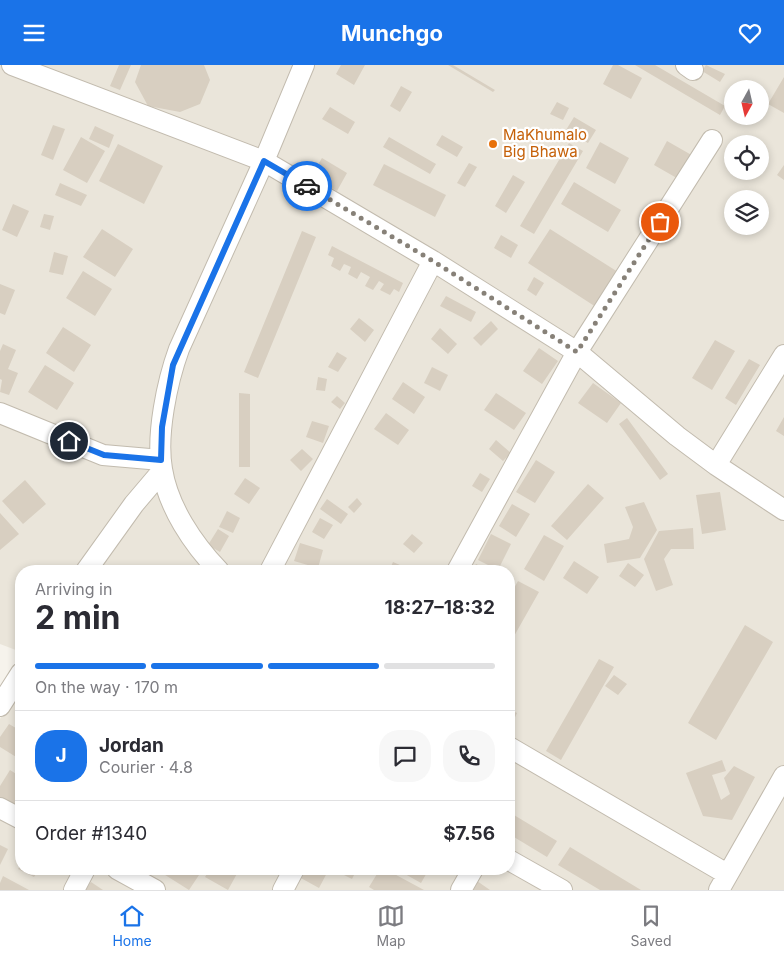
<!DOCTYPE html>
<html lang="en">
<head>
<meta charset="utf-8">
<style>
	body { margin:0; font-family:Inter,sans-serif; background:#f7f7f7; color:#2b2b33; height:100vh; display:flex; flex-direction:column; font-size:19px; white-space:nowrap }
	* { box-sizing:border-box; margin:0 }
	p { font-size:16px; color:#7c7c81 }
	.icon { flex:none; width:28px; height:28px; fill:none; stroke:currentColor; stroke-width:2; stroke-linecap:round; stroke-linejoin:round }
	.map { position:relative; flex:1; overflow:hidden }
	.drawer { position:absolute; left:15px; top:500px; width:500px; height:310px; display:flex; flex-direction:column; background:#fff; border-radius:20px; box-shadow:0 2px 8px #0003 }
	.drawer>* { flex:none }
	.needle { width:32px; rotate:188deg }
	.controls { position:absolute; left:724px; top:15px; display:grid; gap:10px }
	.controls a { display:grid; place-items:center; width:45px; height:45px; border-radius:50%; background:#fff; box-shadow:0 2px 8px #0003; font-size:25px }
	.pin { position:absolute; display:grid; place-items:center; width:42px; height:42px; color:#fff; margin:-21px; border:2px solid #fff; border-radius:50%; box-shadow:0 1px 5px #0007 }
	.courier { position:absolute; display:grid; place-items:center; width:50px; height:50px; margin:-25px; border:4px solid #1a73e8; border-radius:50%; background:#fff; color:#222; box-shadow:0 1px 6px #0007 }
	.overview em { font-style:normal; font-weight:700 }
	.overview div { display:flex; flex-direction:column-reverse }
	.overview { display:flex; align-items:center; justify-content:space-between; height:85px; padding:0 20px }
	h1 { font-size:32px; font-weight:700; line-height:38px }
	.bar { display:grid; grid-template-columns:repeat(4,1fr); gap:8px 5px; align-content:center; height:60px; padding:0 20px }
	.bar i { height:6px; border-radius:4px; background:#e1e1e2 }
	.bar .active { background:#1a73e8 }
	.bar p { grid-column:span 4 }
	.line { display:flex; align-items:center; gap:12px; padding:0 20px; border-top:1px solid #e1e1e2 }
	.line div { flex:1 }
	.round { display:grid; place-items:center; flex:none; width:52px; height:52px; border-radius:20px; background:#f7f7f7 }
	header { display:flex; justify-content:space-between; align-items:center; height:65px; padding:0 20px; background:#1a73e8; color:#fff; font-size:22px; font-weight:700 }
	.menu { display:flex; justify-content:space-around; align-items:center; height:70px; border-top:1px solid #e1e1e2; background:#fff; font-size:14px; color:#7c7c81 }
	.menu a { display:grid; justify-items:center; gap:2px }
	.menu .active { color:#1a73e8 }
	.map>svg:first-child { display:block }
	.residential { fill:#eae5da; fill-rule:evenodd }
	.building { fill:#d8cfc1 }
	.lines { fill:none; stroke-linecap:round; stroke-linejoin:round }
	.street-casing { stroke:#c2bbae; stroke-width:22 }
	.street { stroke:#fff; stroke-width:20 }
	.done { stroke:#878178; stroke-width:5; stroke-dasharray:0 9 }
	.route { stroke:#1a73e8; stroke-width:6 }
	.food-dot { fill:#e8710a; stroke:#fff; stroke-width:2 }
	.labels { text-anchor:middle; stroke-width:4.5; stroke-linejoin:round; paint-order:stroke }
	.food-label { font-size:15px; fill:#c56008; stroke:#fff; text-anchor:start }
</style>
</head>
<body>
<header><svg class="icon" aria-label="menu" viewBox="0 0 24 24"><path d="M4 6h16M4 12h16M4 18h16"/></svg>Munchgo<svg class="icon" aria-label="heart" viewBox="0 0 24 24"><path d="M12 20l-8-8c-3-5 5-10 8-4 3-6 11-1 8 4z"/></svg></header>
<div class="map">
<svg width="784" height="825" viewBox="0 0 784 825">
	<rect width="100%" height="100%" fill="#f6f3ec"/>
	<path class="residential" d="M0,0h784v825h-784v-171l21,-33v183h488v-298h-488v81l-21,-8zM732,24h28v27h-28zM732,79h28v27h-28zM732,134h28v27h-28z"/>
	<path class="building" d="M119,0h12l-11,25 -10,-4z
		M141,0h63l6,15 -10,24 -20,8 -32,-6 -13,-24z
		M341,0h24l-11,20 -18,-11z
		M448,0h5l42,25 -2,2z
		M613,0h5l24,13 -11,21 -28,-15z
		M635,0h20l70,41 -5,9z
		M706,0l19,9 -5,8 -18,-11z
		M784,12v36l-16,-9z
		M401,21l11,6 -12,20 -10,-6z
		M557,37l12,6 -6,12 -13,-6z
		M330,42l25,15 -7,12 -26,-15z
		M574,52l22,13 -8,13 -22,-13z
		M53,60l12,4 -12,31 -12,-5z
		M95,61l19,9 -5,13 -20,-9z
		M442,70l21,12 -6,10 -21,-12z
		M81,72l24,14 -18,32 -24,-13z
		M389,72l47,27 -6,10 -47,-27z
		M667,76l28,16 -13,24 -28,-16z
		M600,77l29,16 -14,26 -29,-16z
		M569,78l14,8 -49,83 -14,-8z
		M118,79l45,22 -19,38 -45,-23z
		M322,93l25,15 -10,18 -26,-15z
		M469,98l8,4 -12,20 -8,-4z
		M384,99l62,31 -11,22 -62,-32z
		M784,100v15l-7,-5z
		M513,110l12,7 -19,31 -11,-7z
		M574,117l47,28 -13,22 -47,-28z
		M60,118l27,12 -6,11 -26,-11z
		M13,139l16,7 -12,26 -15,-7z
		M44,149l10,2 -4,14 -10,-3z
		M102,164l31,20 -18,28 -32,-20z
		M550,164l68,43 -22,35 -68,-44z
		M302,166l14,6 -58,141 -14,-6z
		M501,170l17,10 -7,13 -17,-10z
		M332,181l71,37 -4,9 -5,-3 -4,6 -10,-5 4,-6 -5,-3 -6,9 -8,-4 5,-9 -9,-5 -4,7 -9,-5 3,-7 -7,-3 -4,7 -9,-5 3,-8 -6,-3z
		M54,187l14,4 -5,19 -14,-3z
		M83,206l29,18 -17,27 -29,-18z
		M534,212l10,6 -8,13 -9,-6z
		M0,219l15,6 -10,25 -5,-2z
		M446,231l30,16 -5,10 -31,-16z
		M359,253l15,12 -9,12 -15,-13z
		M491,256l7,8 -17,17 -8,-8z
		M63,262l28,18 -17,27 -28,-19z
		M440,263l17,16 -9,10 -17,-15z
		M715,275l20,11 -23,39 -20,-12z
		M3,279l13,6 -8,19 10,4 -9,22 -9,-3 2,-12 -2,-1v-28z
		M539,283l19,13 -16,23 -19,-13z
		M337,287l10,6 -9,14 -10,-5z
		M749,294l11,6 -24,40 -11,-7z
		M45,300l29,18 -17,27 -29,-18z
		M432,302l16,8 -8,16 -16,-8z
		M318,312l9,2 -2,12 -9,-1z
		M403,317l22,15 -11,17 -22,-15z
		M593,318l28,20 -14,20 -29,-20z
		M239,328l11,1v73h-11z
		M496,328l30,20 -12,17 -30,-20z
		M337,331l8,7 -5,6 -9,-7z
		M386,348l23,17 -11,15 -24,-16z
		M784,352v19l-8,-5z
		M627,353l41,56 -8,6 -41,-56z
		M312,356l17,5 -6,17 -17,-6z
		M496,375l15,13 -8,8 -14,-12z
		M302,384l11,10 -12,12 -11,-11z
		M536,395l19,12 -20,31 -19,-11z
		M480,408l10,6 -8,13 -10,-6z
		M245,413l15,10 -11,16 -15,-10z
		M25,415l21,24 -23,20 -21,-23z
		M588,419l16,14 -37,42 -16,-14z
		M720,427l6,38 -24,4 -6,-39z
		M357,433l5,6 -8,9 -6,-6z
		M327,434l21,15 -7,10 -21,-15z
		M644,437l13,28 -17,28 -33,5 -3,-19 25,-5 4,-12 -8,-20z
		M512,439l18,10 -14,23 -17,-11z
		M227,446l13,7 -7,15 -14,-6z
		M0,448l19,21 -19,16z
		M320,453l13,7 -9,14 -12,-7z
		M693,463l1,21h-23l-7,10 9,26 -17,6 -12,-32 15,-28z
		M218,464l11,7 -9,16 -12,-7z
		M412,469l11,9 -9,10 -11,-9z
		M491,469l20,10 -13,26 -20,-10z
		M544,470l20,11 -20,35 -20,-12z
		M300,478l23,7 -5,18 -24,-7z
		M574,496l25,16 -12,17 -24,-16z
		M393,497l16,7 -1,2h-19z
		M628,498l16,12 -9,12 -16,-11z
		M476,499l14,7h-18z
		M518,516l21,11 -30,53v-48z
		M745,560l28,17 -57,98 -28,-17z
		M599,594l15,8 -53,93 -15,-9z
		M614,610l13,9 -9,11 -13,-9z
		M509,644l8,4 -8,17z
		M9,659l12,7v29l-21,-13v-10z
		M722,695l4,11 -14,4 9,25 9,-6 -6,-16 10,-12 21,11 -23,43 -29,-4 -17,-43z
		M10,705l11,7v10l-3,5 3,2v16l-21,-13v-11z
		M509,747l48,29 -10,16 -38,-23z
		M0,780l8,4 -8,16z
		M570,782l71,43h-41l-42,-25z
		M21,800v4h18l-5,8 -16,-8z
		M165,804h38l-14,21 -27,-17z
		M210,804h27l2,1 -11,20 -23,-13z
		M303,804h21l4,2 -9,17 -20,-11z
		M332,804h25l-5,10z
		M380,804h5l39,21h-50l-5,-3z
		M396,804h33l-8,14z
		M3,811l26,14h-29v-7z
		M477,816l13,9h-19z
		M91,817l12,8h-18z"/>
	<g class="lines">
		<g class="street-casing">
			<path id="street" d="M12,0l252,96 169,100 144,91 100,84 39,29 68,45
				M686,0l7,5
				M0,348l103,42 58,5
				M716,400l68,-110
				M86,506l48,-67 28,-33
				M219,506c-26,-27 -51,-64 -57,-102 -6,-34 5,-87 17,-120l85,-188 40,-96
				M270,506l163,-310
				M457,506l120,-219 135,-212
				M0,641l21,-33
				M509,682l218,127
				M0,743l21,11
				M509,795l53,30
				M117,804l38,21
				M74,825l11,-21
				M283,825l11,-21
				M461,825l12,-21
				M719,825l65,-114"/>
		</g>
		<use href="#street" class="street"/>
	</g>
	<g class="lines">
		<path class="done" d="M307,121l126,75 144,91 83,-130"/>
		<path class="route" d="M69,376l35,14 57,5 1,-33 11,-62 91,-204 43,25"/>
	</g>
	<circle class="food-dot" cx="493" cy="79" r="5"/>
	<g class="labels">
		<g class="food-label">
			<text x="503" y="75">MaKhumalo<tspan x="503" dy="17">Big Bhawa</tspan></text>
		</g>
	</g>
</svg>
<div class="controls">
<a><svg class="needle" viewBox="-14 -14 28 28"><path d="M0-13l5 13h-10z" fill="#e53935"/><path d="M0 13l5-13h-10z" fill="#7c7c81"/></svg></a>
<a><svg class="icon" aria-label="locate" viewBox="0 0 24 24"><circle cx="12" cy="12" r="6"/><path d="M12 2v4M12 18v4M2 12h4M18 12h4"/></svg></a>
<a><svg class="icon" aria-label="layers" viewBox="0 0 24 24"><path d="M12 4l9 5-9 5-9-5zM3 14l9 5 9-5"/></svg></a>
</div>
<div class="pin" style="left:660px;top:157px;background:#ea580c"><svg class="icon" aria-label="bag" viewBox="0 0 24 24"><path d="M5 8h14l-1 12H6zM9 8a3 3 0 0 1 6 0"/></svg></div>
<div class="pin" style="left:69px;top:376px;background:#1f2937"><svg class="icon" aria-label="home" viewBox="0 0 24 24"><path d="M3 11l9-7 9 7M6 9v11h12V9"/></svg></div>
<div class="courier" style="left:307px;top:121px"><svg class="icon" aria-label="car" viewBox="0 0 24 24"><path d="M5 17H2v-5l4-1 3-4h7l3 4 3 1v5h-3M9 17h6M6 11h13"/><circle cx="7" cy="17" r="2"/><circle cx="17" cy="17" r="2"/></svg></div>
<section class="drawer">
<div class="overview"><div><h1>2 min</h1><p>Arriving in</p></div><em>18:27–18:32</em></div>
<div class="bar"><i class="active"></i><i class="active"></i><i class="active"></i><i></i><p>On the way · 170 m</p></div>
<div class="line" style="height:90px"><b class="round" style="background:#1a73e8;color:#fff">J</b><div><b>Jordan</b><p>Courier · 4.8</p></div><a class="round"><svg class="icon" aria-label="chat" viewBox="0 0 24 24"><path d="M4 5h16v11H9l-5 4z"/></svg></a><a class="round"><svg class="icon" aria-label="phone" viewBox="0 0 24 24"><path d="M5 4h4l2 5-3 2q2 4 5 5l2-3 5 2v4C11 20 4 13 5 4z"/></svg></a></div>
<div class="line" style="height:65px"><div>Order #1340</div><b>$7.56</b></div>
</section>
</div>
<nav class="menu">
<a class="active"><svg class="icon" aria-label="home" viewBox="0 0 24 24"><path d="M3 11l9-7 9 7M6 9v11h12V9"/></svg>Home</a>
<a><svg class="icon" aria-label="map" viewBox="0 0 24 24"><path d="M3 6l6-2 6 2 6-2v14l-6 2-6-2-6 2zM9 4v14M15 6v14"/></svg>Map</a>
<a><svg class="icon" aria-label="saved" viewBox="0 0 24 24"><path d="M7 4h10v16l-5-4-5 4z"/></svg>Saved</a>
</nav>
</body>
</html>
